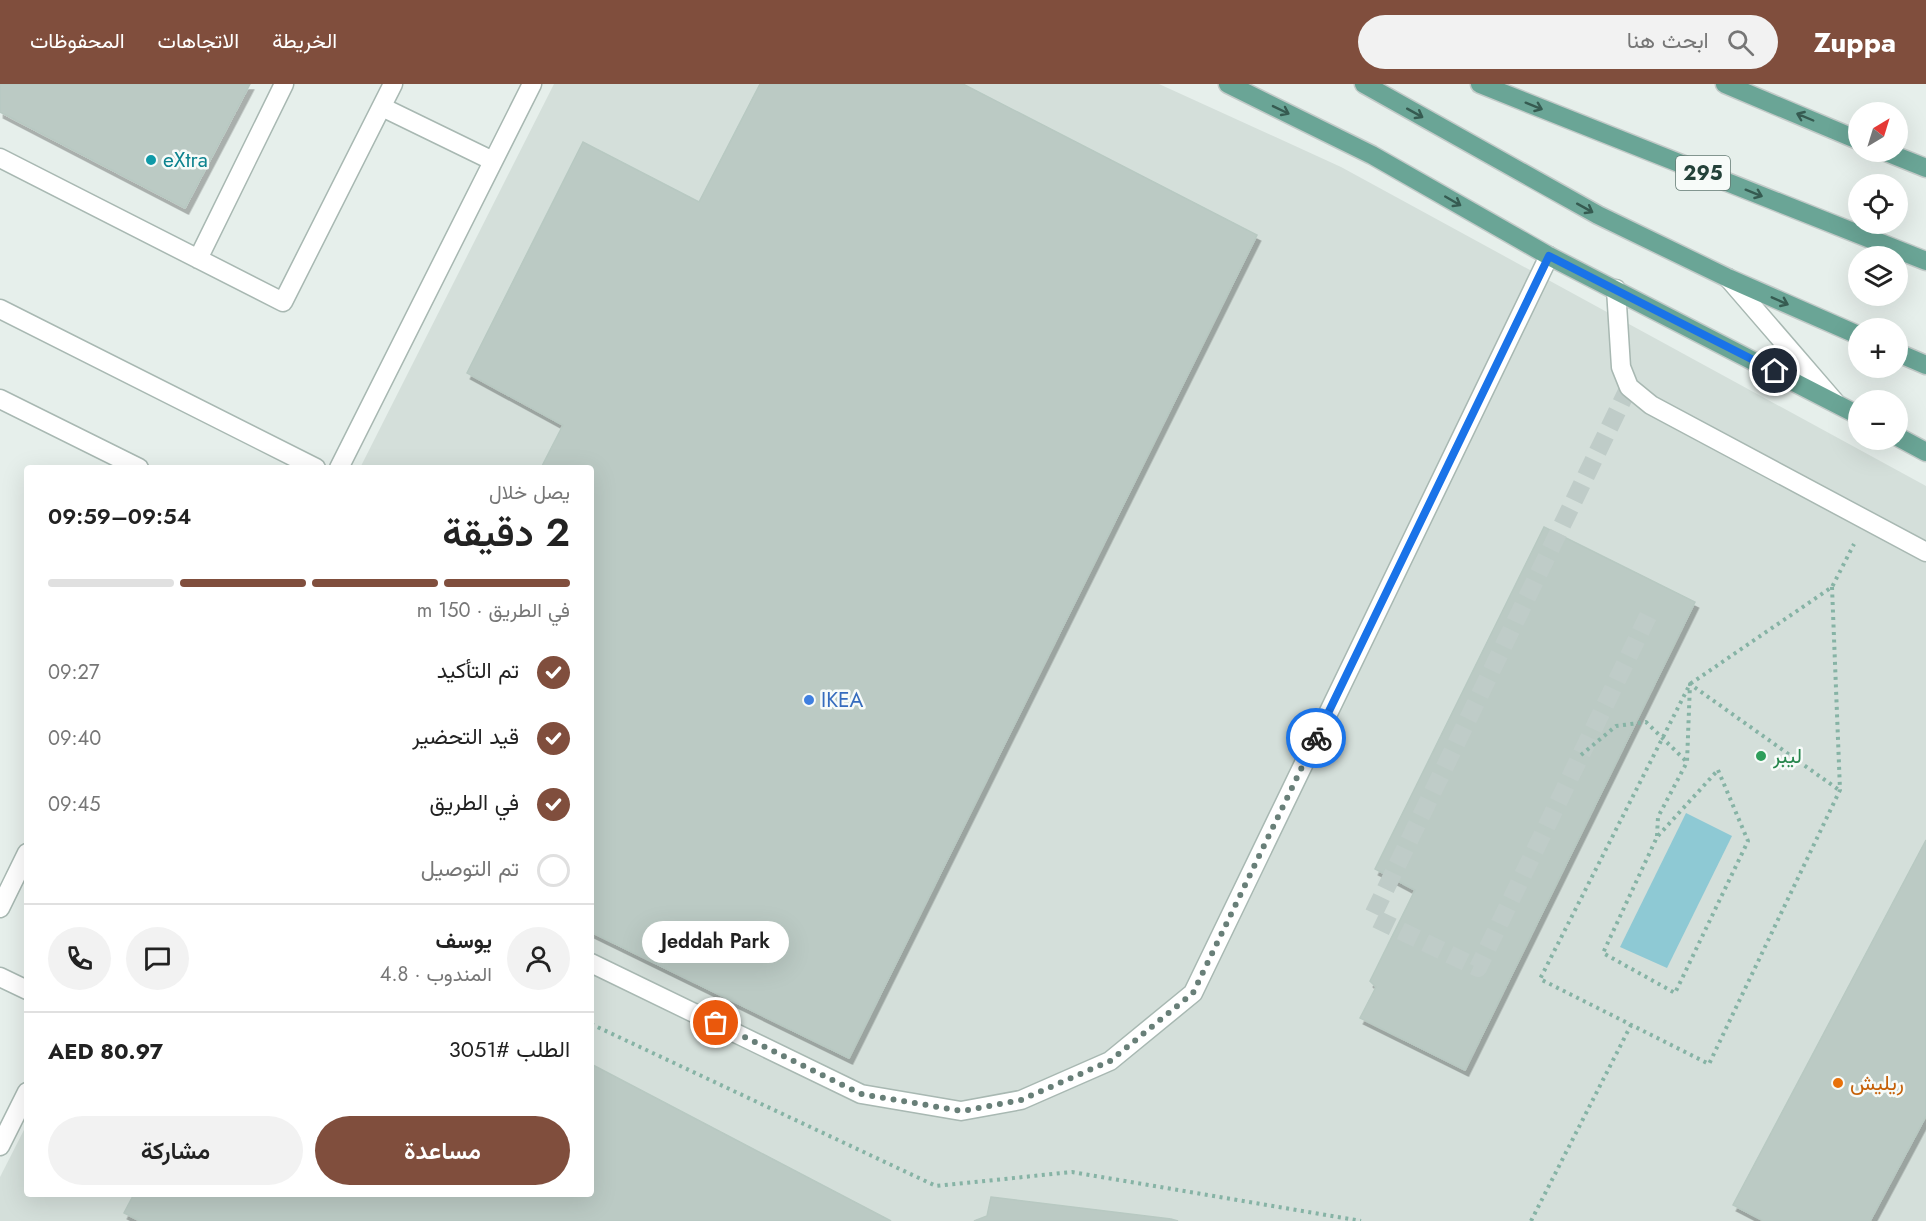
<!DOCTYPE html>
<html lang="ar">
<head>
<meta charset="utf-8">
<style>
	body { margin:0; font-family:Jost,Vazirmatn,sans-serif; background:#f2f2f2; color:#222; direction:rtl; height:100vh; display:flex; flex-direction:column; font-size:22px; white-space:nowrap }
	* { box-sizing:border-box; margin:0 }
	p { font-size:20px; color:#767676 }
	.icon { flex:none; width:33px; height:33px; fill:none; stroke:currentColor; stroke-width:2; stroke-linecap:round; stroke-linejoin:round }
	.map { position:relative; flex:1; overflow:hidden; direction:ltr }
	.details { position:absolute; left:24px; top:381px; width:570px; height:732px; display:flex; flex-direction:column; background:#fff; border-radius:6px; box-shadow:0 6px 24px #0002; direction:rtl }
	.details>* { flex:none }
	.needle { width:39px; rotate:38deg }
	.controls { position:absolute; left:1848px; top:18px; display:grid; gap:12px }
	.controls a { display:grid; place-items:center; width:60px; height:60px; border-radius:50%; background:#fff; box-shadow:0 6px 24px #0002; font-size:30px }
	.pin { position:absolute; display:grid; place-items:center; width:51px; height:51px; color:#fff; margin:-26px; border:3px solid #fff; border-radius:50%; box-shadow:0 2px 6px #0007 }
	.courier { position:absolute; display:grid; place-items:center; width:60px; height:60px; margin:-30px; border:4px solid #1a73e8; border-radius:50%; background:#fff; color:#222; box-shadow:0 2px 8px #0007 }
	.bubble { position:absolute; height:42px; border-radius:21px; background:#fff; box-shadow:0 6px 24px #0002; font-size:20px; font-weight:600; line-height:42px; text-align:center; direction:rtl }
	.overview em { font-style:normal; font-weight:600 }
	.overview div { display:flex; flex-direction:column-reverse }
	.overview { display:flex; align-items:center; justify-content:space-between; height:102px; padding:0 24px }
	h1 { font-size:39px; font-weight:600; line-height:45px }
	.bar { display:grid; grid-template-columns:repeat(4,1fr); gap:9px 6px; align-content:center; height:72px; padding:0 24px }
	.bar i { height:8px; border-radius:4px; background:#e0e0e0 }
	.bar .on { background:#804e3d }
	.bar p { grid-column:span 4 }
	.line { display:flex; align-items:center; gap:15px; padding:0 24px; border-top:2px solid #e0e0e0 }
	.line div { flex:1 }
	.round { display:grid; place-items:center; flex:none; width:63px; height:63px; border-radius:32px; background:#f2f2f2 }
	ol { padding:0 24px; list-style:none }
	li { display:flex; align-items:center; gap:18px; height:66px }
	li p { margin-inline-start:auto }
	li .icon { padding:6px; border-radius:50%; background:#804e3d; color:#fff; stroke-width:4 }
	li:last-child { color:#767676 }
	li i { width:33px; height:33px; border:3px solid #e0e0e0; border-radius:50% }
	.primary-button { display:flex; gap:12px; margin-top:auto; padding:12px 24px }
	.primary-button a { flex:1; height:69px; border-radius:36px; background:#804e3d; color:#fff; font-size:24px; font-weight:600; line-height:69px; text-align:center }
	.primary-button a+a { background:#f2f2f2; color:#222 }
	header { display:flex; align-items:center; gap:36px; box-sizing:border-box; height:84px; padding:0 30px; background:#804e3d; color:#fff }
	header strong { font-size:28px }
	nav { display:flex; gap:33px; margin-inline-start:auto; font-size:21px }
	.search { width:420px; height:54px; background:#f2f2f2; display:flex; align-items:center; gap:15px; box-sizing:border-box; padding:0 21px; border-radius:33px; color:#767676; font-size:22px }
	.map>svg:first-child { display:block }
	.built { fill:#d4dfda }
	.water { fill:#8ec9d4 }
	.building { fill:#bbcac4; stroke:#b8c9c2; stroke-width:1.5; filter:url(#shadow) }
	.lines { fill:none; stroke-linecap:round; stroke-linejoin:round }
	.minor-tunnel { stroke:#bfccc8; stroke-width:18; stroke-dasharray:18 9; stroke-linecap:butt }
	.minor-casing { stroke:#a8b8b2; stroke-width:21 }
	.major-casing { stroke:#c2cac8; stroke-width:21 }
	.path { stroke:#86b3a5; stroke-width:4; stroke-dasharray:3 4.5; stroke-linecap:butt }
	.minor { stroke:#fff; stroke-width:18 }
	.major { stroke:#6aa596; stroke-width:18 }
	.oneway { stroke:#365b51 }
	.done { stroke:#687f78; stroke-width:6; stroke-dasharray:0 10.8 }
	.route { stroke:#1a73e8; stroke-width:8 }
	.culture-dot { fill:#0f9aa8; stroke:#f7fbf9; stroke-width:2 }
	.shop-dot { fill:#3f7fe0; stroke:#f7fbf9; stroke-width:2 }
	.leisure-dot { fill:#2e9e5b; stroke:#f7fbf9; stroke-width:2 }
	.food-dot { fill:#e8710a; stroke:#f7fbf9; stroke-width:2 }
	.labels { text-anchor:middle; stroke-width:5; stroke-linejoin:round; paint-order:stroke }
	.shield { fill:#f7fbf9; stroke:#637a73; stroke-width:1.5 }
	.shield-label { font-size:20px; font-weight:bold; fill:#24423a }
	.culture-label { font-size:21px; fill:#0d838f; stroke:#f7fbf9; text-anchor:start }
	.shop-label { font-size:21px; fill:#366cbe; stroke:#f7fbf9; text-anchor:start }
	.leisure-label { font-size:21px; fill:#27864d; stroke:#f7fbf9; text-anchor:start }
	.food-label { font-size:21px; fill:#c56008; stroke:#f7fbf9; text-anchor:start }
</style>
</head>
<body>
<header>
<strong>Zuppa</strong>
<div class="search"><svg class="icon" aria-label="search" viewBox="0 0 24 24"><circle cx="10" cy="10" r="6"/><path d="M15 15l6 6"/></svg>ابحث هنا</div>
<nav><a>الخريطة</a><a>الاتجاهات</a><a>المحفوظات</a></nav>
</header>
<div class="map">
<svg width="1926" height="1137" viewBox="0 0 1926 1137">
	<defs>
		<filter id="shadow"><feDropShadow dx="3.5" dy="6" stdDeviation="0" flood-color="#0004"/></filter>
	</defs>
	<rect width="100%" height="100%" fill="#e6efeb"/>
	<path class="built" d="M554,0h605l182,83 585,319v735h-1926v-44l27,-53v70h564v-726h-231z"/>
	<path class="water" d="M1686,729l46,23 -65,132 -47,-21z"/>
	<path class="building" d="M0,0h250l-65,124 -185,-96z
		M760,0h203l294,151 -408,823 -258,-126v-464h-50l22,-43 -96,-52 116,-231 116,60z
		M1544,443l151,75 -230,468 -105,-52 16,-31 -6,-6 45,-91 -40,-21z
		M1926,756v276l-56,105h-106l-31,-16z
		M591,980l300,157h-751l-16,-8 10,-19h457z
		M991,1113l180,22 7,2h-204l13,-5z"/>
	<g class="lines">
		<path class="minor-tunnel" d="M1629,303l-257,530 106,51 170,-352"/>
		<g class="minor-casing">
			<path id="minor" d="M382,23l111,54
				M0,74l283,144 110,-218
				M198,175l86,-175
				M1728,194l107,124
				M1616,205l5,78 8,20 22,18 275,147
				M0,225l316,159
				M0,315l139,69
				M339,384l193,-384
				M0,824l27,-55
				M591,879l270,131 100,17 60,-11 89,-39 83,-68 356,-737
				M0,893l27,13
				M0,1062l27,-54"/>
		</g>
		<g class="major-casing">
			<path id="major" d="M1228,0l144,71 177,101 309,159
				M1364,0l234,131 130,63 130,57
				M1480,0l446,177
				M1725,0l133,56
				M1886,68l40,16
				M1898,269l28,12
				M1898,353l28,15"/>
		</g>
		<path class="path" d="M1832,503l8,203 -131,274 -169,-85 150,-295 142,-97 22,-43
			M1581,671l35,-29 30,-4 41,40
			M1718,686l30,71 -73,152 -72,-40 54,-116z
			M1657,752l1,-19 29,-55 3,-78 149,106
			M591,940l345,162 136,-14 289,49
			M1531,1137l100,-196"/>
		<use href="#minor" class="minor"/>
		<use href="#major" class="major"/>
	</g>
	<defs><path id="oneway-shaft" d="M-6 0H5M1.5-3L5.5 0L1.5 3" fill="none" stroke-width="1.6" stroke-linecap="round" stroke-linejoin="round" transform="scale(1.5)"/></defs>
	<g class="oneway">
		<use href="#oneway-shaft" transform="translate(1534 22) rotate(22)"/>
		<use href="#oneway-shaft" transform="translate(1281 26) rotate(26)"/>
		<use href="#oneway-shaft" transform="translate(1415 29) rotate(29)"/>
		<use href="#oneway-shaft" transform="translate(1805 33) rotate(-157)"/>
		<use href="#oneway-shaft" transform="translate(1754 109) rotate(22)"/>
		<use href="#oneway-shaft" transform="translate(1453 117) rotate(30)"/>
		<use href="#oneway-shaft" transform="translate(1585 124) rotate(29)"/>
		<use href="#oneway-shaft" transform="translate(1780 217) rotate(24)"/>
	</g>
	<g class="lines">
		<path class="done" d="M716,939l145,71 101,17 59,-11 89,-39 83,-68 123,-255"/>
		<path class="route" d="M1316,654l233,-482 226,115"/>
	</g>
	<circle class="culture-dot" cx="151" cy="76" r="6"/>
	<circle class="shop-dot" cx="809" cy="616" r="6"/>
	<circle class="leisure-dot" cx="1761" cy="672" r="6"/>
	<circle class="food-dot" cx="1838" cy="999" r="6"/>
	<g class="labels">
		<rect class="shield" x="1676" y="72" width="54" height="34" rx="4.5"/>
		<g class="shield-label">
			<text x="1703" y="96">295</text>
		</g>
		<g class="culture-label">
			<text x="163" y="83">eXtra</text>
		</g>
		<g class="shop-label">
			<text x="821" y="623">IKEA</text>
		</g>
		<g class="leisure-label">
			<text x="1773" y="679">ليبر</text>
		</g>
		<g class="food-label">
			<text x="1850" y="1006">ريليش</text>
		</g>
	</g>
</svg>
<div class="controls">
<a><svg class="needle" viewBox="-14 -14 28 28"><path d="M0-13l5 13h-10z" fill="#e53935"/><path d="M0 13l5-13h-10z" fill="#767676"/></svg></a>
<a><svg class="icon" aria-label="locate" viewBox="0 0 24 24"><circle cx="12" cy="12" r="6"/><path d="M12 2v4M12 18v4M2 12h4M18 12h4"/></svg></a>
<a><svg class="icon" aria-label="layers" viewBox="0 0 24 24"><path d="M12 4l9 5-9 5-9-5zM3 14l9 5 9-5"/></svg></a>
<a>+</a>
<a>−</a>
</div>
<div class="pin" style="left:716px;top:939px;background:#ea580c"><svg class="icon" aria-label="bag" viewBox="0 0 24 24"><path d="M5 8h14l-1 12H6zM9 8a3 3 0 0 1 6 0"/></svg></div>
<div class="pin" style="left:1775px;top:287px;background:#1f2937"><svg class="icon" aria-label="home" viewBox="0 0 24 24"><path d="M3 11l9-7 9 7M6 9v11h12V9"/></svg></div>
<div class="courier" style="left:1316px;top:654px"><svg class="icon" aria-label="bike" viewBox="0 0 24 24"><circle cx="6" cy="16" r="4"/><circle cx="18" cy="16" r="4"/><path d="M6 16l4-8h5l3 8M10 8l3 8H6M13 5h3"/></svg></div>
<div class="bubble" style="left:642px;top:837px;width:147px">Jeddah Park</div>
<section class="details">
<div class="overview"><div><h1>2 دقيقة</h1><p>يصل خلال</p></div><em>09:54–09:59</em></div>
<div class="bar"><i class="on"></i><i class="on"></i><i class="on"></i><i></i><p>في الطريق · 150 m</p></div>
<ol>
<li><svg class="icon" aria-label="check" viewBox="0 0 24 24"><path d="M5 12l5 5 9-10"/></svg>تم التأكيد<p>09:27</p></li>
<li><svg class="icon" aria-label="check" viewBox="0 0 24 24"><path d="M5 12l5 5 9-10"/></svg>قيد التحضير<p>09:40</p></li>
<li><svg class="icon" aria-label="check" viewBox="0 0 24 24"><path d="M5 12l5 5 9-10"/></svg>في الطريق<p>09:45</p></li>
<li><i></i>تم التوصيل</li>
</ol>
<div class="line" style="height:108px"><a class="round"><svg class="icon" aria-label="person" viewBox="0 0 24 24"><circle cx="12" cy="8" r="4"/><path d="M4 21q1-7 8-7t8 7"/></svg></a><div><b>يوسف</b><p>المندوب · 4.8</p></div><a class="round"><svg class="icon" aria-label="chat" viewBox="0 0 24 24"><path d="M4 5h16v11H9l-5 4z"/></svg></a><a class="round"><svg class="icon" aria-label="phone" viewBox="0 0 24 24"><path d="M5 4h4l2 5-3 2q2 4 5 5l2-3 5 2v4C11 20 4 13 5 4z"/></svg></a></div>
<div class="line" style="height:78px"><div>الطلب #3051</div><b>AED 80.97</b></div>
<div class="primary-button"><a>مساعدة</a><a>مشاركة</a></div>
</section>
</div>
</body>
</html>
